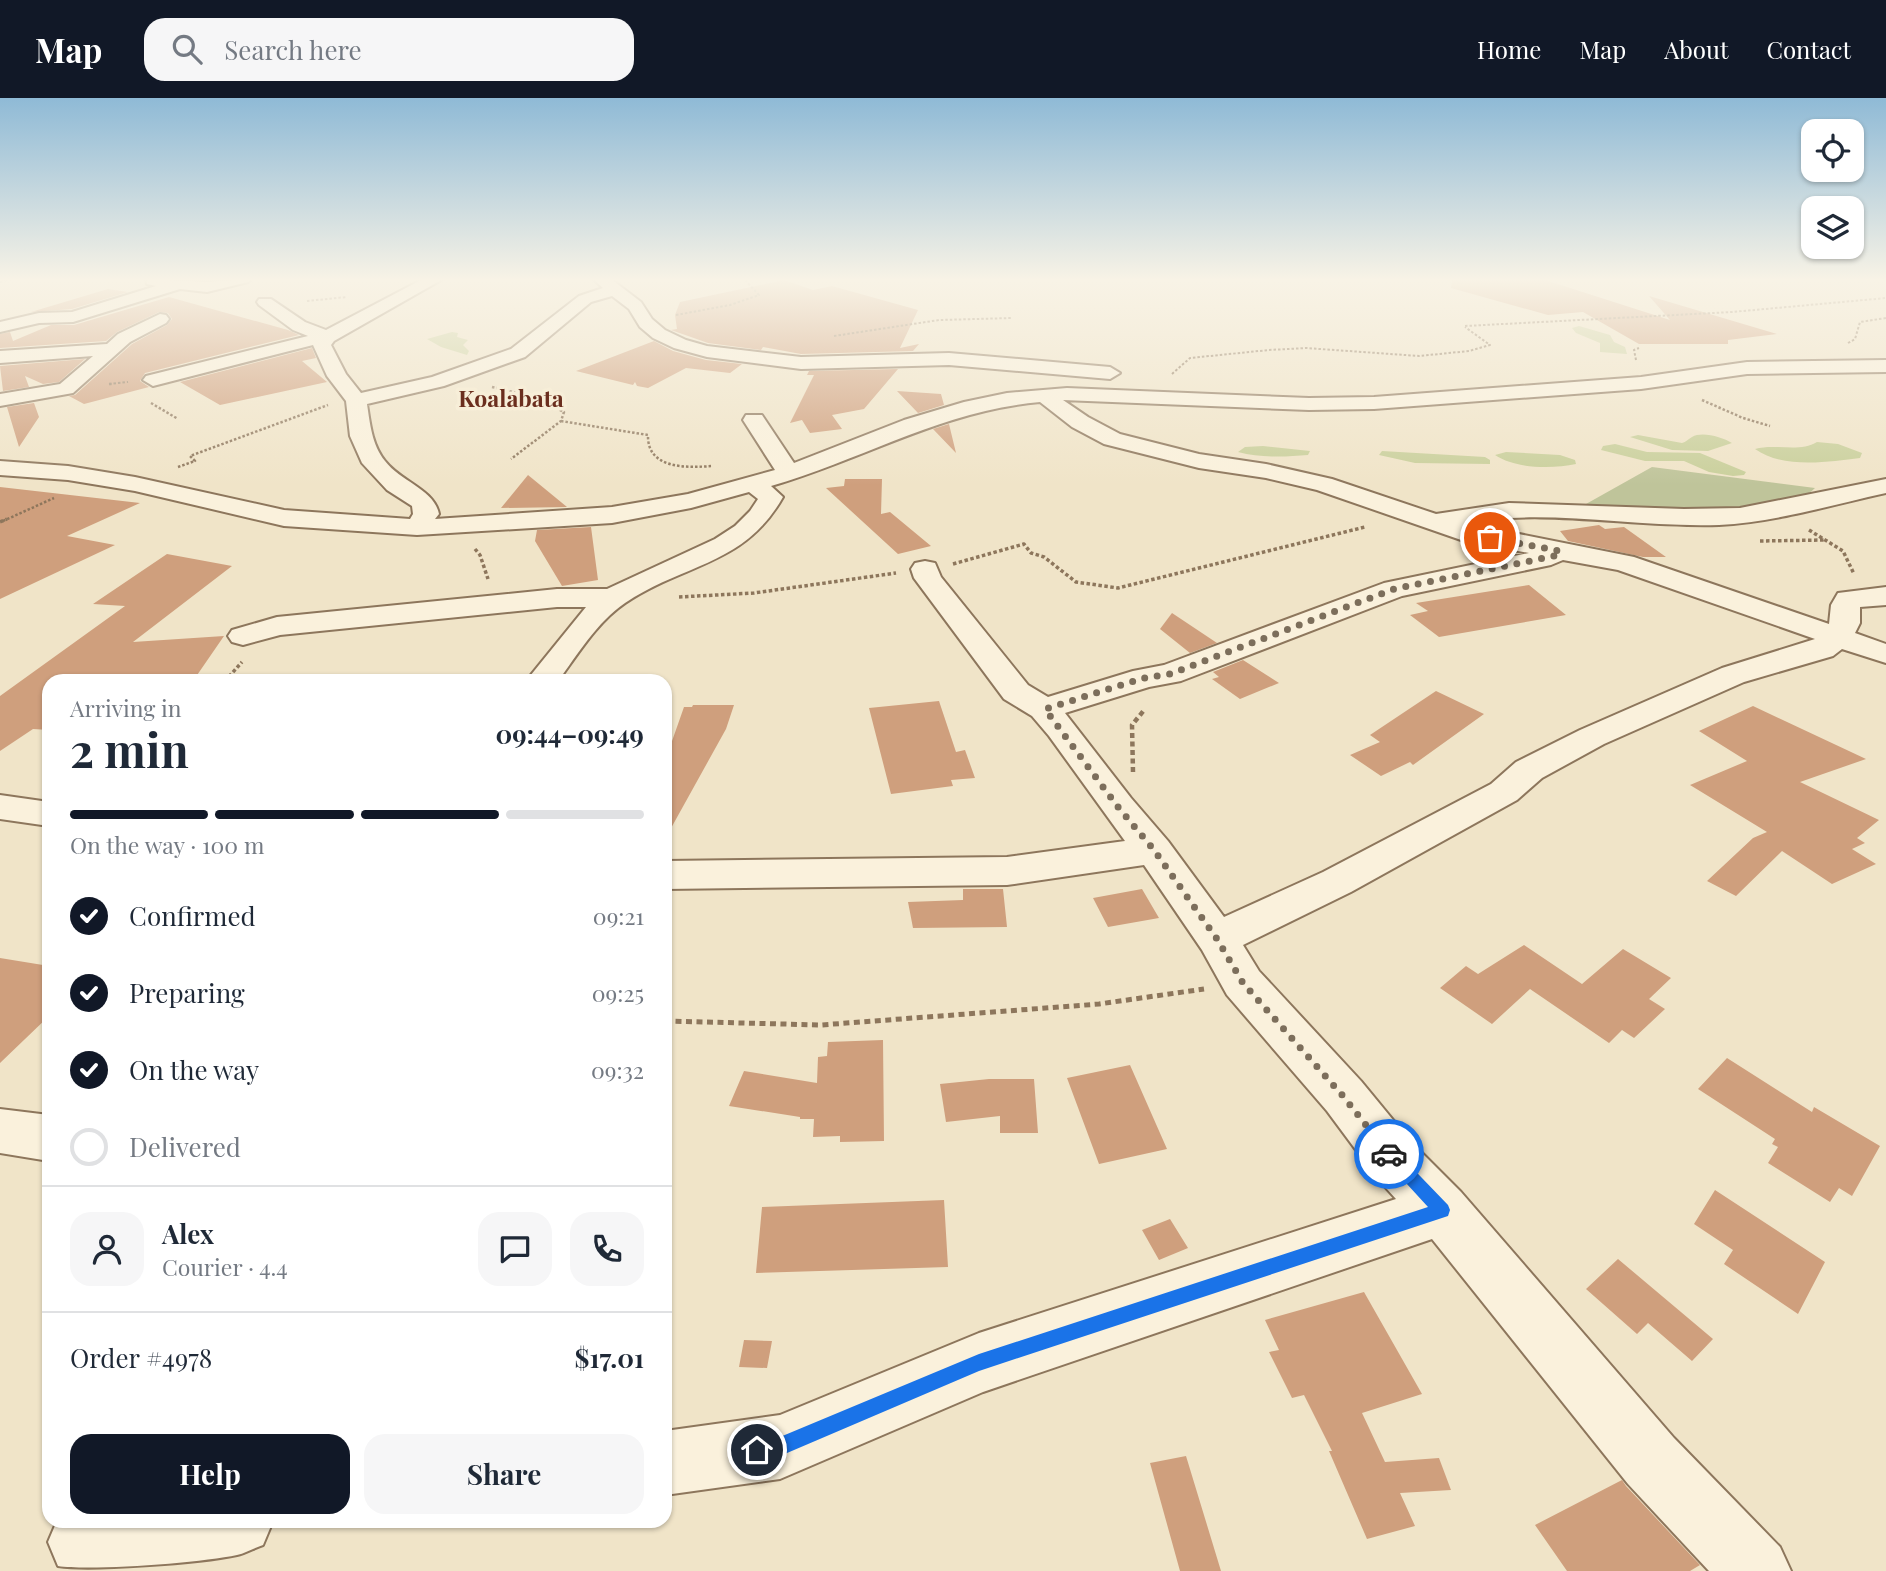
<!DOCTYPE html>
<html lang="en">
<head>
<meta charset="utf-8">
<style>
	body { margin:0; font-family:"Playfair Display",serif; background:#f6f6f7; color:#1f2937; height:100vh; display:flex; flex-direction:column; font-size:26px; white-space:nowrap }
	* { box-sizing:border-box; margin:0 }
	p { font-size:23px; color:#747a83 }
	.icon { flex:none; width:38px; height:38px; fill:none; stroke:currentColor; stroke-width:2; stroke-linecap:round; stroke-linejoin:round }
	.map { position:relative; flex:1; overflow:hidden }
	.panel { position:absolute; left:42px; top:576px; width:630px; height:854px; display:flex; flex-direction:column; background:#fff; border-radius:21px; box-shadow:0 2px 5px #0004 }
	.panel>* { flex:none }
	.fabs { position:absolute; left:1801px; top:21px; display:grid; gap:14px }
	.fabs a { display:grid; place-items:center; width:63px; height:63px; border-radius:14px; background:#fff; box-shadow:0 2px 5px #0004; font-size:35px }
	.pin { position:absolute; display:grid; place-items:center; width:60px; height:60px; color:#fff; margin:-30px; border:4px solid #fff; border-radius:50%; box-shadow:0 2px 7px #0007 }
	.courier { position:absolute; display:grid; place-items:center; width:70px; height:70px; margin:-35px; border:5px solid #1a73e8; border-radius:50%; background:#fff; color:#222; box-shadow:0 2px 9px #0007 }
	.summary em { font-style:normal; font-weight:700 }
	.summary div { display:flex; flex-direction:column-reverse }
	.summary { display:flex; align-items:center; justify-content:space-between; height:119px; padding:0 28px }
	h1 { font-size:46px; font-weight:700; line-height:52px }
	.bar { display:grid; grid-template-columns:repeat(4,1fr); gap:10px 7px; align-content:center; height:84px; padding:0 28px }
	.bar i { height:9px; border-radius:5px; background:#e0e1e3 }
	.bar .on { background:#111827 }
	.bar p { grid-column:span 4 }
	.line { display:flex; align-items:center; gap:18px; padding:0 28px; border-top:2px solid #e0e1e3 }
	.line div { flex:1 }
	.round { display:grid; place-items:center; flex:none; width:74px; height:74px; border-radius:21px; background:#f6f6f7 }
	ol { padding:0 28px; list-style:none }
	li { display:flex; align-items:center; gap:21px; height:77px }
	li p { margin-inline-start:auto }
	li .icon { padding:7px; border-radius:50%; background:#111827; color:#fff; stroke-width:4 }
	li:last-child { color:#747a83 }
	li i { width:38px; height:38px; border:4px solid #e0e1e3; border-radius:50% }
	.primary-button { display:flex; gap:14px; margin-top:auto; padding:14px 28px }
	.primary-button a { flex:1; height:80px; border-radius:21px; background:#111827; color:#fff; font-size:28px; font-weight:700; line-height:80px; text-align:center }
	.primary-button a+a { background:#f6f6f7; color:#1f2937 }
	header { display:flex; align-items:center; gap:42px; box-sizing:border-box; height:98px; padding:0 35px; background:#111827; color:#fff }
	header strong { font-size:33px }
	nav { display:flex; gap:38px; margin-inline-start:auto; font-size:24px }
	.search { width:490px; height:63px; background:#f6f6f7; display:flex; align-items:center; gap:18px; box-sizing:border-box; padding:0 24px; border-radius:21px; color:#747a83; font-size:26px }
	.map>svg:first-child { display:block }
	.green { fill:#c9cf9b }
	.cemetery { fill:#bfc49a }
	.building { fill:#cf9f7d }
	.lines { fill:none; stroke-linecap:round; stroke-linejoin:round }
	.minor-casing { stroke:#8d765c; stroke-width:4 }
	.path-far4 { stroke:#8d765c; stroke-width:2; stroke-dasharray:2.5 2; stroke-linecap:butt }
	.path-far3 { stroke:#8d765c; stroke-width:2.5; stroke-dasharray:2.5 2; stroke-linecap:butt }
	.path-far2 { stroke:#8d765c; stroke-width:3.5; stroke-dasharray:3.5 2.5; stroke-linecap:butt }
	.path-far1 { stroke:#8d765c; stroke-width:4.5; stroke-dasharray:5 3.5; stroke-linecap:butt }
	.path { stroke:#8d765c; stroke-width:5; stroke-dasharray:6 4.5; stroke-linecap:butt }
	.minor { fill:#faf1dc; fill-rule:evenodd }
	.route { fill:#1a73e8 }
	.done { stroke:#7c6e5b; stroke-width:7; stroke-dasharray:0 12.6 }
	.labels { text-anchor:middle; stroke-width:7; stroke-linejoin:round; paint-order:stroke }
	.far-district-label { font-size:23px; font-weight:bold; fill:#6b2e1e; stroke:#f7eed8 }
</style>
</head>
<body>
<header>
<strong>Map</strong>
<div class="search"><svg class="icon" aria-label="search" viewBox="0 0 24 24"><circle cx="10" cy="10" r="6"/><path d="M15 15l6 6"/></svg>Search here</div>
<nav><a>Home</a><a>Map</a><a>About</a><a>Contact</a></nav>
</header>
<div class="map">
<svg width="1886" height="1473" viewBox="0 0 1886 1473">
	<rect width="100%" height="100%" fill="#f0e4c8"/>
	<path class="green" d="M1579,228l31,9 4,7 11,5 2,7 -27,-2v-9l-24,-10 -4,-5z
		M452,234l6,1 -1,4 11,3 -5,5 6,6 -2,4 -26,-8 -14,-8z
		M1638,337l44,8c4,-1 6,-4 10,-6 10,-6 30,0 40,6l-24,8 -36,-1 -42,-13z
		M1817,344l21,2 24,9 -2,5c-32,4 -77,11 -105,-9 20,-6 44,4 62,-7z
		M1615,346l32,8 53,1 46,19 -2,3 -11,1 -24,-4 -25,-11h-39l-44,-11 2,-4z
		M1263,348l47,5 -2,4c-23,2 -47,3 -70,-3l7,-5z
		M1382,353l103,6 5,3v4l-75,-1 -36,-8z
		M1506,354l54,3 15,5 1,4c-24,5 -60,5 -81,-9z"/>
	<path class="cemetery" d="M1652,369l163,21c-30,33 -169,22 -215,21l-14,-5z"/>
	<path class="building" d="M1452,181h90l128,41 -21,-24 128,38 -49,6v4h-89l-56,-32 -35,3 -97,-27z
		M784,182l29,10 19,-4 86,24 -18,38 19,-4 -6,7 -112,3 -38,-7 -2,3 -53,-7 -37,-13 6,-1 -2,-14 5,-13z
		M108,191l20,3 -56,17 -41,3z
		M169,199l119,33 11,5 -154,38 -5,8 9,6 -65,17 -15,-8 6,-1 57,-51 35,-19 5,-6 -4,-6 -9,-1 -42,20 -11,9 -106,7v-14l10,-2 3,9 38,-16h23z
		M654,243l19,10 33,9 36,4 -12,9 -44,-5 -38,20 -11,-2 -2,-4 -2,3 -57,-14z
		M312,250l4,10 -14,3 25,21 -107,23 -40,-23z
		M85,261l-26,23 -16,2 -18,-8 4,11 -26,4 -3,-25z
		M898,271l-34,40 -32,6 10,14 -32,4 -8,-13 -12,3 24,-48h-7l2,-4z
		M897,293l44,3 3,11 -26,8z
		M34,305l5,14 -20,30 -12,-40z
		M949,326l7,29 -23,-24z
		M528,377l39,32 -66,1z
		M845,381h37l-1,35 9,-2 41,34 -33,8 -72,-66 18,-2z
		M0,389l140,16 -73,33 48,9 -115,54z
		M1599,427l6,4 19,-2 42,30h-23l-75,-16 -8,-10z
		M591,429l7,53 -36,6 -27,-45 2,-11z
		M167,456l65,12 -99,76 91,-6 -31,45h-144v49l-16,-1 -33,22v-55l125,-90 -32,-2z
		M1529,487l37,30 -127,22 -29,-22 18,-4 -12,-8z
		M1172,515l45,30 -27,10 -30,-24z
		M1243,562l36,23 -39,16 -28,-20 7,-2 -6,-5z
		M1436,593l48,23 -71,51 -3,-3 -29,14 -31,-21 30,-13 -10,-7z
		M939,603l17,51 9,-2 10,28 -24,2 2,6 -62,8 -22,-86z
		M693,607h41l-8,24 -61,110v-78l19,-54h8z
		M1753,608l113,53 -66,23 79,38 -22,18 8,5 -13,6 24,15 -44,20 -50,-33 -46,45 -29,-15 46,-43 14,-6 -77,-47 57,-24 -48,-30z
		M963,791h40l4,38 -94,1 -5,-26 55,-2z
		M1142,791l17,29 -51,9 -15,-29z
		M1524,847l58,39 41,-35 48,29 -22,21 16,10 -31,29 -12,-8 -13,13 -79,-54 -38,35 -52,-36 26,-22 12,8z
		M0,860l49,8v50l-49,47z
		M883,942l1,101 -44,1v-6l-27,1 1,-18h-14v-2l-71,-11 15,-35 73,12 1,-26 9,-1 1,-14z
		M1727,960l85,54 2,-5 66,39 -28,50 -13,-8 -9,14 -62,-39 10,-16 -6,-3 3,-5 -77,-50z
		M1130,967l37,84 -68,15 -32,-86z
		M989,981h45l4,54h-38v-17l-54,6 -6,-38z
		M1715,1092l110,72 -27,52 -74,-50 9,-14 -39,-26z
		M944,1102l4,67 -192,6 6,-66z
		M1170,1121l18,29 -29,12 -17,-30z
		M1618,1161l95,80 -21,22 -44,-38 -11,11 -51,-45z
		M1364,1194l58,102 -60,19 23,49 54,-4 12,32 -51,3 15,33 -48,13 -38,-88h3l-28,-56 -12,3 -23,-46 10,-2 -14,-30z
		M744,1242l28,1 -5,27 -28,-1z
		M1186,1358l35,115h-41l-30,-108z
		M1622,1382l4,6 74,79 -10,6h-123l-32,-46z"/>
	<g class="lines">
		<g class="minor-casing">
			<path id="minor" d="M146,181l61,3 44,-3 -3,3 -41,10 -27,-3 -107,33 -34,1 -39,9v-10l39,-9 33,-1 84,-26 -9,-2z
				M423,181h20l-109,62 -3,4 15,29 15,19 71,-16 79,-28 68,-53 24,-8 -10,-9h18l30,23 11,17 13,11 21,10 21,6 94,11 148,-4 161,14 10,6 -10,6 -161,-14 -148,4 -94,-12 -33,-9 -21,-10 -13,-11 -11,-18 -17,-13 -21,6 -66,55 -81,29 -77,18c3,20 5,41 18,57 16,21 49,28 54,53l-4,5 177,-12 76,-13 87,-24 -32,-50 3,-5h16l32,48 110,-43 60,-18 43,-9 60,-5 242,10 65,-1 267,-20 106,-15 139,-2v12l-139,2 -106,15 -267,20 -65,1 -246,-10 25,17 32,17 79,20 67,10 66,15 104,35 73,-11 175,6 56,-1 146,-29v14c-55,12 -110,29 -167,32 -85,3 -171,-17 -255,-2l170,34 195,67 2,-19 7,-12 48,-6v18l-26,2v16l-5,10 31,11v19l-44,-14 -9,7 -89,26 -140,62 -62,34 -25,22 -166,92 -108,53 16,26 102,110 51,62 49,49 213,246 106,109 11,24h-82l-81,-87 -196,-245 -449,153 -203,87 -115,16v-64l115,-16 199,-82 417,-134 -20,-22 -49,-66 -100,-116 -25,-45 -58,-85 -137,20 -342,4v-28l342,-4 118,-16 -76,-105 -17,-20 -28,-17 -90,-121 -3,-9 4,-6 10,-2 10,2 6,14 87,108 20,12 85,-26 31,-6 220,-82 145,-30 -65,-12 -147,-51 -51,-12 -67,-10 -95,-24 -32,-17 -32,-25c-99,9 -176,57 -269,84l12,11c-39,69 -99,66 -158,106 -28,19 -47,51 -67,78h-32l60,-74h-29l-277,28 -37,10 -11,-3 -4,-6 4,-6 45,-13 280,-28h50l108,-50 20,-13 15,-15 8,-12 -9,-7 -58,16 -79,15 -195,12 -133,-9 -149,-35 -67,-11 -68,-5v-14l68,5 67,11 149,33 126,9 3,-5 -1,-8 -25,-16 -25,-27 -12,-27 -4,-35 -19,-25 -14,-31 -160,41 -10,-6 3,-4 162,-40 -15,-6 -34,-25 -2,-3 2,-3h12l34,23 21,8zM1563,462l55,10 197,69 -93,29 -142,62 -64,32 -25,22 -168,88 -99,45 -56,-76 -37,-43 -66,-85 84,-26 32,-6 221,-85 149,-31z
				M160,216l6,1 3,4 -3,4 -36,19 -57,51 -73,13v-12l60,-10 33,-28 -93,7v-12l107,-7 11,-10z
				M0,697l49,7v24l-49,-7z
				M0,1011l49,6v46l-49,-8z
				M57,1423h216l-10,24c-9,3 -17,8 -26,10 -37,8 -147,16 -179,11l-10,-24z"/>
		</g>
		<path class="path-far4" d="M0,184l11,-3
			M307,203l40,-4
			M676,217l54,-10 29,-10 -15,-16
			M1465,228l267,-14 154,-14
			M834,238l105,-16 72,-2
			M1848,245l7,-4 5,-17 26,-4
			M1636,262l-2,-10 5,-2
			M1172,276l18,-16 79,-8 37,-2 113,8 50,-5 21,-6 -25,-18
			M109,286l19,-2"/>
		<path class="path-far3" d="M109,286h3
			M492,289l42,10 30,15 -3,9 -50,38
			M1702,302l41,18 27,8
			M151,305l27,16
			M561,323l87,14c-1,34 38,33 64,31
			M178,369l17,-6 -5,-5 138,-51
			M3,423l51,-23"/>
		<path class="path-far2" d="M0,424l7,-3
			M1809,432l34,21 11,23
			M1760,443l64,-1
			M475,451l5,6 8,24
			M953,466l71,-20 7,9 13,4 32,25 42,6 247,-61
			M679,499l75,-4 142,-20
			M225,583l17,-19"/>
		<path class="path-far1" d="M1133,674l-1,-47 13,-16"/>
		<path class="path" d="M665,923l156,4 278,-21 105,-15"/>
		<use href="#minor" class="minor"/>
	</g>
	<linearGradient id="sky" x2="0" y2="1"><stop stop-color="#8fbad6"/><stop offset="0.47" stop-color="#f8f3e6"/><stop offset="1" stop-color="#f8f3e6" stop-opacity="0"/></linearGradient>
	<rect width="1886" height="387" fill="url(#sky)"/>
	<path class="route" d="M1389,1050l6,2 53,55 2,5 -2,6 -469,155 -199,85 -23,4 -7,-3 -2,-7 2,-7 30,-6 199,-83 449,-147 -44,-48 -2,-5 2,-4z"/>
	<g class="lines">
		<path class="done" d="M1389,1056l-46,-58 -100,-113 -26,-44 -63,-89 -36,-43 -73,-98 99,-31 26,-4 224,-85 165,-34 1,-4 -70,-13"/>
	</g>
	<g class="labels">
		<g class="far-district-label">
			<text x="511" y="309">Koalabata</text>
		</g>
	</g>
</svg>
<div class="fabs">
<a><svg class="icon" aria-label="locate" viewBox="0 0 24 24"><circle cx="12" cy="12" r="6"/><path d="M12 2v4M12 18v4M2 12h4M18 12h4"/></svg></a>
<a><svg class="icon" aria-label="layers" viewBox="0 0 24 24"><path d="M12 4l9 5-9 5-9-5zM3 14l9 5 9-5"/></svg></a>
</div>
<div class="pin" style="left:1490px;top:440px;background:#ea580c"><svg class="icon" aria-label="bag" viewBox="0 0 24 24"><path d="M5 8h14l-1 12H6zM9 8a3 3 0 0 1 6 0"/></svg></div>
<div class="pin" style="left:757px;top:1352px;background:#1f2937"><svg class="icon" aria-label="home" viewBox="0 0 24 24"><path d="M3 11l9-7 9 7M6 9v11h12V9"/></svg></div>
<div class="courier" style="left:1389px;top:1056px"><svg class="icon" aria-label="car" viewBox="0 0 24 24"><path d="M5 17H2v-5l4-1 3-4h7l3 4 3 1v5h-3M9 17h6M6 11h13"/><circle cx="7" cy="17" r="2"/><circle cx="17" cy="17" r="2"/></svg></div>
<section class="panel">
<div class="summary"><div><h1>2 min</h1><p>Arriving in</p></div><em>09:44–09:49</em></div>
<div class="bar"><i class="on"></i><i class="on"></i><i class="on"></i><i></i><p>On the way · 100 m</p></div>
<ol>
<li><svg class="icon" aria-label="check" viewBox="0 0 24 24"><path d="M5 12l5 5 9-10"/></svg>Confirmed<p>09:21</p></li>
<li><svg class="icon" aria-label="check" viewBox="0 0 24 24"><path d="M5 12l5 5 9-10"/></svg>Preparing<p>09:25</p></li>
<li><svg class="icon" aria-label="check" viewBox="0 0 24 24"><path d="M5 12l5 5 9-10"/></svg>On the way<p>09:32</p></li>
<li><i></i>Delivered</li>
</ol>
<div class="line" style="height:126px"><a class="round"><svg class="icon" aria-label="person" viewBox="0 0 24 24"><circle cx="12" cy="8" r="4"/><path d="M4 21q1-7 8-7t8 7"/></svg></a><div><b>Alex</b><p>Courier · 4.4</p></div><a class="round"><svg class="icon" aria-label="chat" viewBox="0 0 24 24"><path d="M4 5h16v11H9l-5 4z"/></svg></a><a class="round"><svg class="icon" aria-label="phone" viewBox="0 0 24 24"><path d="M5 4h4l2 5-3 2q2 4 5 5l2-3 5 2v4C11 20 4 13 5 4z"/></svg></a></div>
<div class="line" style="height:91px"><div>Order #4978</div><b>$17.01</b></div>
<div class="primary-button"><a>Help</a><a>Share</a></div>
</section>
</div>
</body>
</html>
